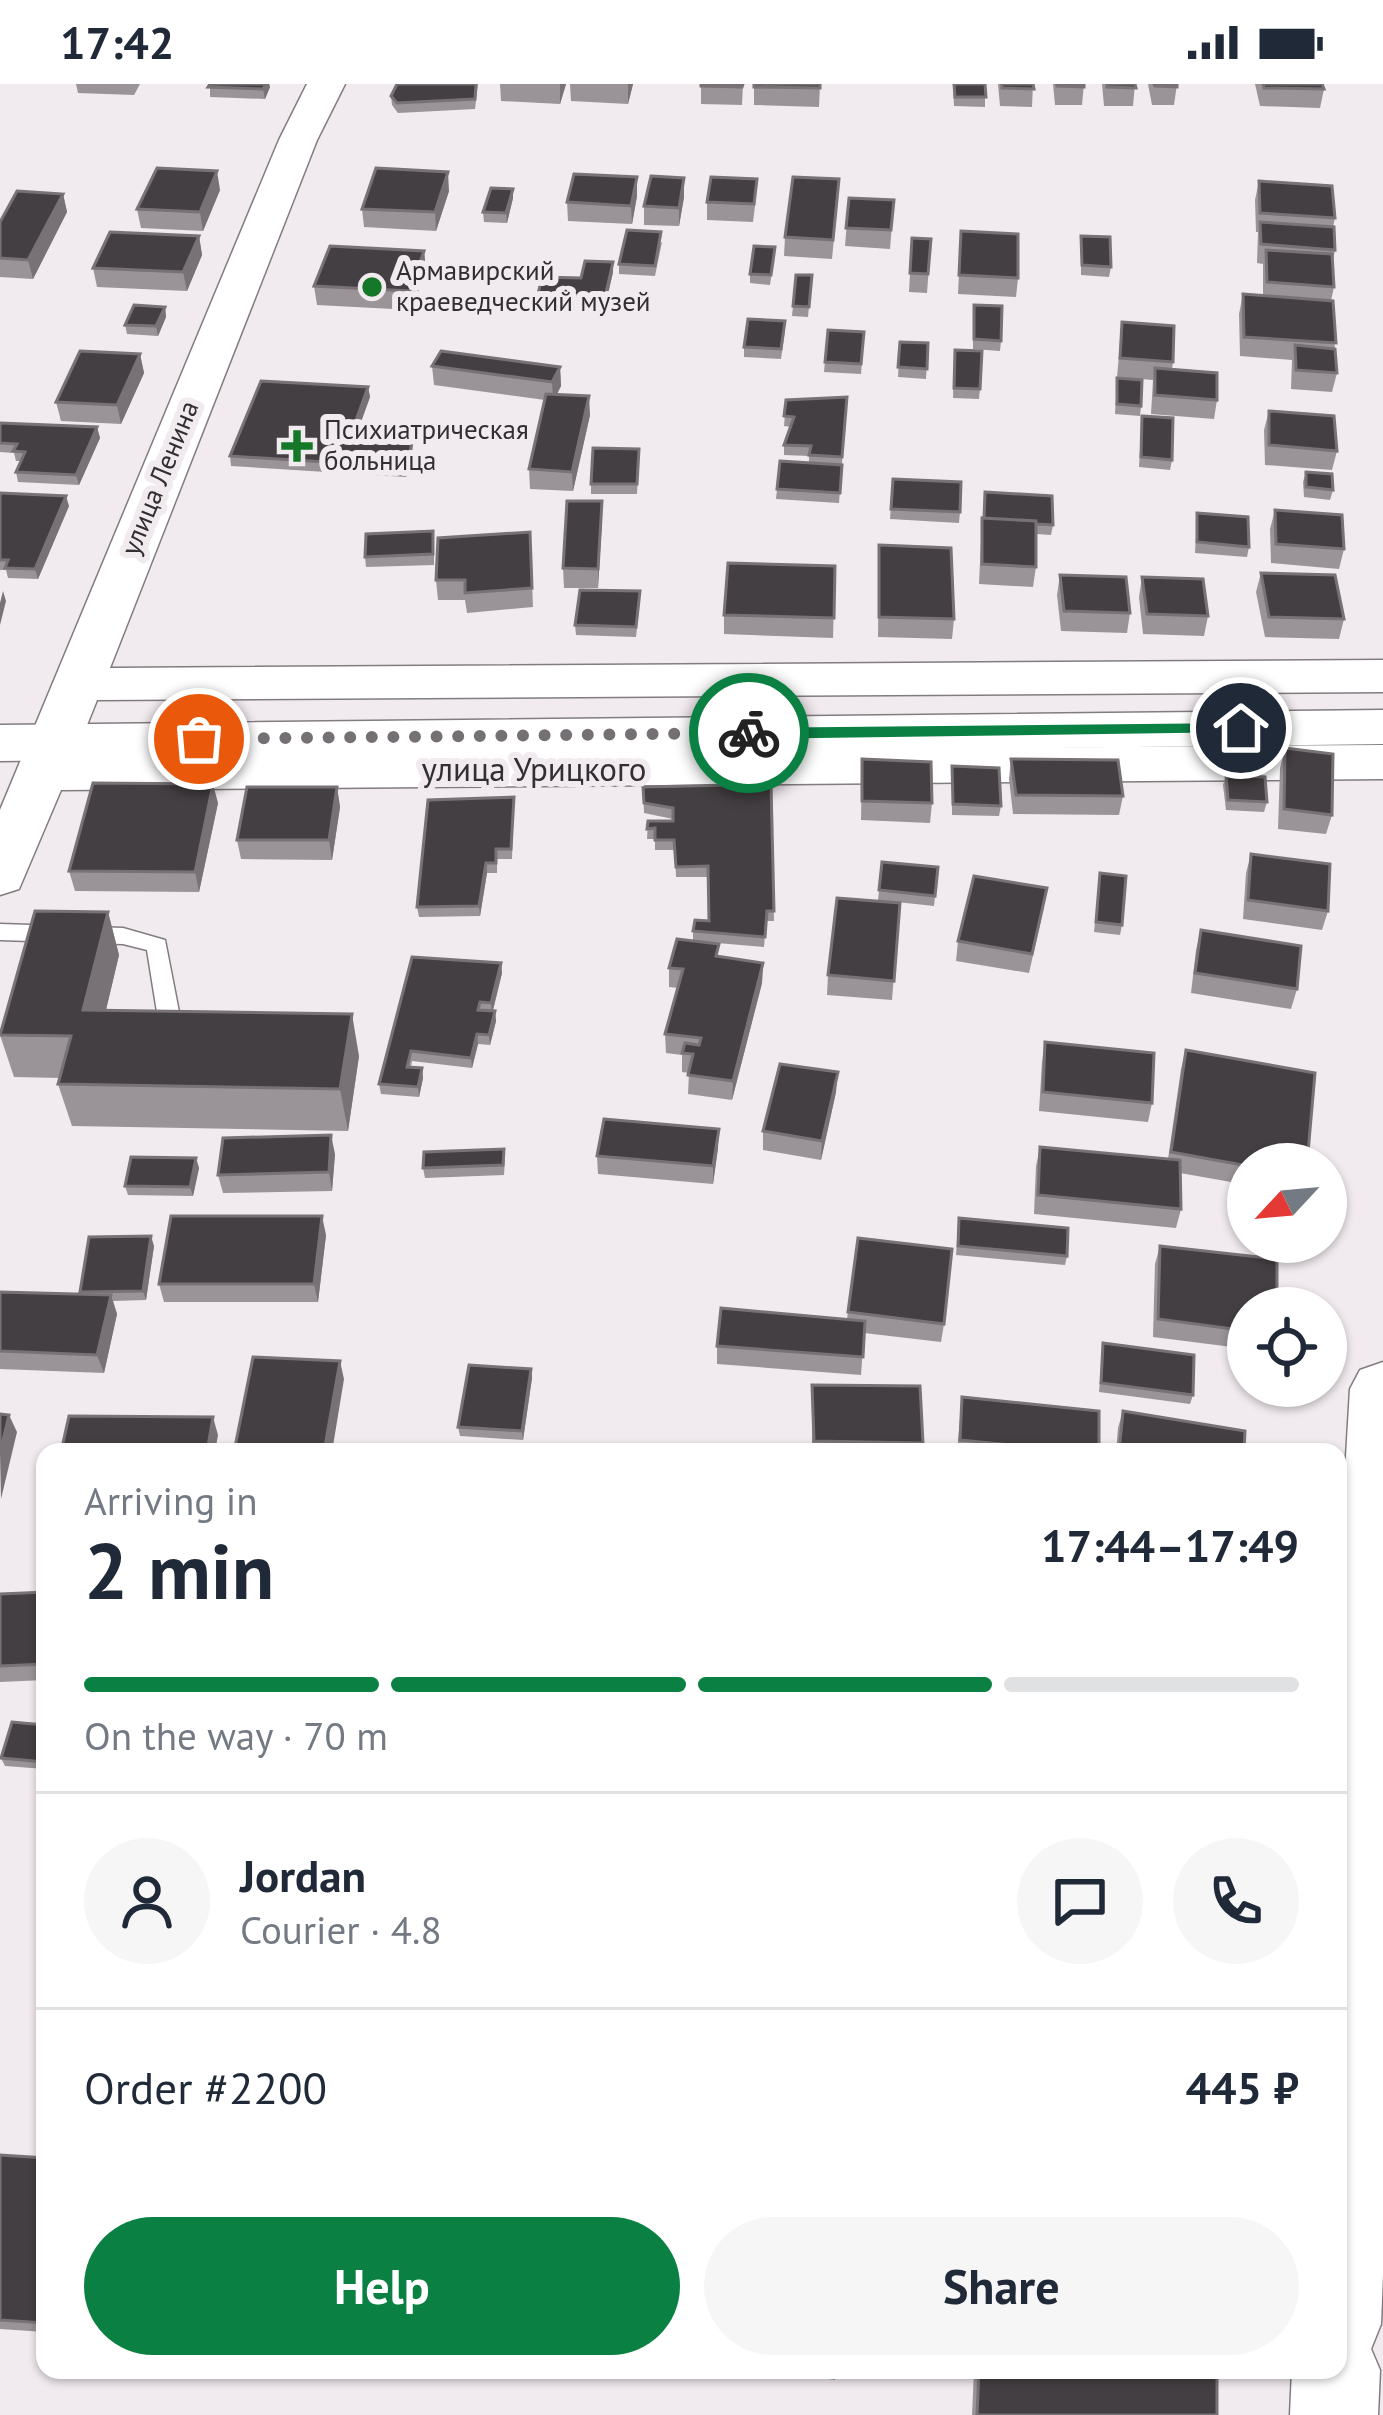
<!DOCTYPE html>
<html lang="en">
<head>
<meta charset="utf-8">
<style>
	body { margin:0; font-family:"PT Sans",sans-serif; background:#f6f6f7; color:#1f2937; height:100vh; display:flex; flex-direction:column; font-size:45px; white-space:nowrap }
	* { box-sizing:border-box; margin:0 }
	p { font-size:39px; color:#747a83 }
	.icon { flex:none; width:66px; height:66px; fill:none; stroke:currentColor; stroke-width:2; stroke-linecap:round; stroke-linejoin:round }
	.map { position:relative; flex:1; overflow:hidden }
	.sheet { position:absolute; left:36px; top:1359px; width:1311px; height:936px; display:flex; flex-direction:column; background:#fff; border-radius:24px; box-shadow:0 3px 9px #0004 }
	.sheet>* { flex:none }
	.needle { width:78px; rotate:244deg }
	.tools { position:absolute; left:1227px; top:1059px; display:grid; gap:24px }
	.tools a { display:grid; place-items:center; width:120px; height:120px; border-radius:50%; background:#fff; box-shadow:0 3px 9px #0004; font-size:60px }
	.pin { position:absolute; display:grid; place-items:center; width:102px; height:102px; color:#fff; margin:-51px; border:6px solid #fff; border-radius:50%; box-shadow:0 3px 12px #0007 }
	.courier { position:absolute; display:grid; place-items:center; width:120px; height:120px; margin:-60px; border:9px solid #0b8043; border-radius:50%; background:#fff; color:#222; box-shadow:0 3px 15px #0007 }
	.headline em { font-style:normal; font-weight:600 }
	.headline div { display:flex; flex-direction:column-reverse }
	.headline { display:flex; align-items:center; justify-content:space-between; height:204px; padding:0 48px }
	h1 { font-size:78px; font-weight:600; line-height:90px }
	.bar { display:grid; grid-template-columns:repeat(4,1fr); gap:18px 12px; align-content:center; height:144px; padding:0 48px }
	.bar i { height:15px; border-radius:9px; background:#e0e1e3 }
	.bar .active { background:#0b8043 }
	.bar p { grid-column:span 4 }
	.line { display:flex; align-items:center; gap:30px; padding:0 48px; border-top:3px solid #e0e1e3 }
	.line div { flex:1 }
	.round { display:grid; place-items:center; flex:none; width:126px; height:126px; border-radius:63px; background:#f6f6f7 }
	.cta { display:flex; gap:24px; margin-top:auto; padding:24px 48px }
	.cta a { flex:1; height:138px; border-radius:72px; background:#0b8043; color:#fff; font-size:48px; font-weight:600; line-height:138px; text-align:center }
	.cta a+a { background:#f6f6f7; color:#1f2937 }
	.status { display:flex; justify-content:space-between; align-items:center; height:84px; padding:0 60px; background:#fff; direction:ltr }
	.status svg { height:33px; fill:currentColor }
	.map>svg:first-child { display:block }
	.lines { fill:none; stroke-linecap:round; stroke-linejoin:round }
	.lane-casing { stroke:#827c80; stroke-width:3 }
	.secondary-casing { stroke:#827c80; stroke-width:3 }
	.primary-casing { stroke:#827c80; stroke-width:3 }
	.lane { fill:#fff; fill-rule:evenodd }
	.secondary { fill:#fff; fill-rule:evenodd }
	.primary { fill:#fff; fill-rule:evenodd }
	.wall { fill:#9a9498 }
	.shaded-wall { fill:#787276 }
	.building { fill:#443f42; stroke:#787276; stroke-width:3 }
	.route { fill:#0b8043 }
	.done { stroke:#757074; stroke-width:12; stroke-dasharray:0 21.6 }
	.poi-dot { fill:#157829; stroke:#f1eaef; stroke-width:4.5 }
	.labels { text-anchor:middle; stroke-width:12; stroke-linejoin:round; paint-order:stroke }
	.far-poi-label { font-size:27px; fill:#322f31; stroke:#f1eaef; text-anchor:start }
	.far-street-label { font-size:27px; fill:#322f31; stroke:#f1eaef }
	.street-label { font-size:33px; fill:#322f31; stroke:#f1eaef }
</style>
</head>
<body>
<div class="status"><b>17:42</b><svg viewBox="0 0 49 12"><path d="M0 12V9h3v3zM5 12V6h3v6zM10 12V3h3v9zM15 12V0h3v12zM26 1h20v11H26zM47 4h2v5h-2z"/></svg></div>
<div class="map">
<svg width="1383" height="2331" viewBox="0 0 1383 2331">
	<rect width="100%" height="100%" fill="#f1eaef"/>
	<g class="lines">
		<g class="lane-casing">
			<path id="lane" d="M0,840l123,4 42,12 14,72 -11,8 -11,-8 -10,-62 -24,-6 -123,-4z"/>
		</g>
		<g class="secondary-casing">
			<path id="secondary" d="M307,0h38l-28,56 -207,528 1273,-8v32l-1286,8 -22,55 1308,-10v34l-1322,11 -42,99 -19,6v-85l279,-670z
				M1383,1278v912l-2,50 -10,25 9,21 -2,45h-88l2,-45h46v-778l12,-203 10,-19z"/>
		</g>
		<g class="primary-casing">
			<path id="primary" d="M1383,626v34l-1383,17v-36z"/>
		</g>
		<use href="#lane" class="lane"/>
		<use href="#secondary" class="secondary"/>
		<use href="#primary" class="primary"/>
	</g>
	<path class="wall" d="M76,0h64l-6,11 -56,-2z
		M210,0h59l1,3 -5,12 -55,-2z
		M478,0l-3,25 -77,4 -6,-8 -1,-9z
		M500,0h66l-6,20 -59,-3z
		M570,0h63l-5,20 -57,-3z
		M701,0h42l-1,21 -41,-1z
		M754,0h66l-1,23 -65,-2z
		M953,0h32v23l-31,-1z
		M998,0h35l-1,23 -32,-1z
		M1053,0h31l-2,21h-27z
		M1102,0h33l-2,22h-29z
		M1148,0h29l-3,21h-22z
		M1255,0h67l2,5 -4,19 -60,-2z
		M637,93v19l-5,28 -64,-3 -1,-19z
		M684,94v19l-5,29 -35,-1v-19z
		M1259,97l76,37 -2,9 2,23 -2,11 1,26 -3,14 6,72 -5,19 -41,-3 1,-29 -52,-4 -1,-42 4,-20 20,2v-32l-6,-1 1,-31h-2l-1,-32z
		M220,106l-17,41 -62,-3 -4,-19z
		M449,107l-13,40 -72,-4 -2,-18z
		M63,110l4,18 -34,67 -33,-2v-55z
		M513,114l-6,25 -23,-1 -1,-10z
		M756,114l-3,24 -46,-2v-18z
		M838,114l-6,61 -48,-3 1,-19z
		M849,114l45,2 -4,49 -45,-3z
		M961,147l57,47 -2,19 -58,-3z
		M199,152l3,19 -15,36 -90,-4 -4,-19z
		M1081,152l30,31 -2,10 -28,-2z
		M912,154l19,1 -4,54 -18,-1z
		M662,158l-7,34 -36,-2v-10z
		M424,167l2,19 -14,40 -95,-5 -3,-19z
		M774,173l-4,28 -20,-2v-9z
		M613,188l-8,35 -66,-3 -1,-10z
		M812,191l-4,42 -16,-1 1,-10z
		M165,223l1,10 -8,19 -31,-2 -2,-9z
		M973,231l28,26 -1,10 -27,-2z
		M1122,238l51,40 -1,7 45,31 -3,19 -63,-5 2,-34 -36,-3z
		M828,246l36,2 -3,42 -37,-2z
		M785,247l-4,28 -37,-2v-10z
		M900,258l28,1 -2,36 -28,-2z
		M140,270l4,19 -23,51 -60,-3 -5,-19z
		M954,276l26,29 -1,10 -26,-1z
		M432,282l128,1 1,19 -4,8 33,21 -17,76 -43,-2 -1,-20 16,-69 -111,-15z
		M1117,294l24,28 -1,10 -25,-2z
		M368,303l2,10 -16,43 59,14 -7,23 -175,-11 -1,-10z
		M847,313l-8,106 -63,-4 4,-38 29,2v-7l-25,-1v-10l7,-18 -7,-1 2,-26z
		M1269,327l68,40 -5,19 -67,-5 -1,-35z
		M1142,332l30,44 -2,10 -31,-3z
		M0,339l97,4 3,11 -21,47 -61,-3 -2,-10 5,-11h-5l-2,-8 -14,-1z
		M639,365l-2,45h-46v-10z
		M1306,388l27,18 -3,10 -26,-3 -1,-15z
		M893,395l67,33 -1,11 -69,-4z
		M0,409l69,13 -31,73 -30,-1 -2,-8h-6z
		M602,417l-4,87h-34l-1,-20z
		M1275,426l69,39 -5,20 -68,-6 -1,-34z
		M1197,429l52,34 -2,10 -52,-4z
		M982,434l71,7 -2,10 -15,-1v33l-3,20 -54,-3z
		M530,448l3,75 -66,6 -2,-13h-27l-2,-20z
		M434,457v24l-68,2 -1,-10z
		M879,461l75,74 -2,20 -74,-2z
		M835,482l-2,72 -109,-4v-19z
		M1261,489l83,46 -5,20 -74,-2 -9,-45z
		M1060,491l70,38 -3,20 -66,-2 -4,-36z
		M1142,493l66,39 -4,20 -61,-2 -4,-37z
		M640,517l-4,36 -60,-2 -1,-10z
		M1285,664l47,67 -6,19 -48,-5 2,-61z
		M862,675l70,44 -2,20 -69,-3z
		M1011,675l112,37 -4,19 -106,-1 -4,-35z
		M952,682l49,40 -2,10 -47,-1z
		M1226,691l41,27 -3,10 -38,-2 -3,-25z
		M771,700l3,137h-8l-2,26 -70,-6 25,16 44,6 -1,20 -30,117 -44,-6 1,-21 -7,-1v-17l-16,-2 -1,-19 13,-46 -9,-1v-19l24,-27v-10l16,-10 -1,-44h-32l-1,-27h-20v-11h-8l1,-18h25v-2l-29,-6 -1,-26z
		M337,703l3,20 -8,53 -91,-1 -4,-19z
		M514,713l-2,62h-15v14h-10l-7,43 -61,1 -2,-10z
		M218,719l-19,89 -124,-1 -6,-20z
		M1251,770l77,57 -6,19 -79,-11 3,-46z
		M882,778l56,5 -4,39 -56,-6z
		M1100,789l22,52 -2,10 -26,-3z
		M900,819l-8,97 -65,-5 1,-20z
		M1044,823l-15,66 -73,-12 2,-20z
		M108,828l11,43 -13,55 253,46 -11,75 -276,-5 -14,-42 2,-6 -46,-1 -14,-42z
		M1201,846l96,59 -6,20 -100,-16 5,-43z
		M501,879l1,10 -9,38h2l1,10 -6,24 -12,-1 -6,24 -60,-7 -1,6 11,1 1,10 -4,19 -38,-3 -2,-10z
		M1045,958l107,61 -4,19 -109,-11 3,-49z
		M1186,966l62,114v21l-68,-12 1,36 -5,19 -142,-14 2,-48 4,-19 128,12 13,-90z
		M836,1008l-15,68 -58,-10v-19z
		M718,1064l-5,36 -115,-10 -1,-18z
		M335,1070l-3,37 -109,2 -5,-18z
		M196,1074l3,10 -6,28 -65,-1 -3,-9z
		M505,1075l-1,16 -79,3 -2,-10z
		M958,1143l109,29 -2,9 -109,-10z
		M326,1151l-8,67h-154l-5,-18z
		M858,1154l86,86 -3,18 -77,-9 -3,42 -144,-11v-18l130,-27z
		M154,1162l-8,54 -33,1 4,13 -13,59 -104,-4v-77l80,2v-2z
		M1160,1162l88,62v41l-95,-12 2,-73z
		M1103,1259l90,52 -3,9 -91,-12z
		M531,1285l1,9 -9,62 -63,-4 -2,-9z
		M812,1301l111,58 -1,9h-110z
		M962,1313l137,55h-142z
		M1123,1327l121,41h-128l2,-24z
		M45,1508v88l-45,2v-88z
		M45,1641v44l-40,-3 -4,-8z
		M0,2071l45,3v174l-45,-3z
		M774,2286h63l-2,10z
		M887,2286h84l-3,7z
		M974,2286h243v45h-245z"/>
	<path class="shaded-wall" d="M266,0h3l1,3 -5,12 -2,-10z
		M560,0h6l-6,20z
		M628,0h5l-5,20z
		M217,87l3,19 -17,41 -3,-19z
		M448,88l1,19 -13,40 -1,-19z
		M637,93v19l-5,28 -1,-18z
		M684,94v19l-5,29v-18z
		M513,105v9l-6,25 -1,-10z
		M63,110l4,18 -34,67 -5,-19z
		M199,152l3,19 -15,36 -4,-19z
		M424,167l2,19 -14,40 -2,-19z
		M613,178v10l-8,35v-10z
		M165,223l1,10 -8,19 -2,-10z
		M140,270l4,19 -23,51 -4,-19z
		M560,283l1,19 -8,16 -1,-20z
		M368,303l2,10 -19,53 -2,-10z
		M589,312l1,19 -17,76 -1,-19z
		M97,343l3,11 -21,47 -3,-10z
		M412,360l1,10 -7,23 -1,-10z
		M66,412l3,10 -31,73 -3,-10z
		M602,417v19l-4,68v-19z
		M3,507l3,10 -6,24v-22z
		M213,700l5,19 -19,89 -4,-20z
		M337,703l3,20 -8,53 -3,-20z
		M486,779l1,10 -7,43 -1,-10z
		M108,828l11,43 -23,97 -13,-42z
		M501,879l1,10 -10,40 -1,-10z
		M763,879l-1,20 -30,117 1,-19z
		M495,927l1,10 -6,24 -1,-10z
		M352,930l7,42 -11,75 -8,-42z
		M477,950l1,10 -6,24 -1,-10z
		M422,984l1,10 -4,19 -1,-10z
		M838,988l-2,20 -15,68 1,-19z
		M719,1045l-1,19 -5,36v-18z
		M331,1051l4,19 -3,37 -3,-19z
		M196,1074l3,10 -6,28 -3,-9z
		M322,1132l4,19 -8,67 -4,-18z
		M151,1152l3,10 -8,54 -3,-9z
		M111,1211l6,19 -13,59 -7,-18z
		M340,1277l4,18 -12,73h-8z
		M531,1285l1,9 -9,62 -1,-9z
		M9,1331l8,17 -16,67 -1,-46z
		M213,1333l5,18 -3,17h-8z"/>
	<path class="building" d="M210,0h56l-3,5 -55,-2z
		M397,0h79l-1,15 -78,4 -6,-7z
		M701,0h42l-1,3 -41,-1z
		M754,0h66v4l-66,-1z
		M954,0h31l1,13h-31z
		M1002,0h31l1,5 -32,-1z
		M1057,0h27v3l-27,-1z
		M1107,0h28l1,4 -29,-1z
		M1154,0h23v3l-22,-1z
		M1263,0h59l2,5 -60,-1z
		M157,84l60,3 -17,41 -63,-3z
		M376,84l72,4 -13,40 -73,-3z
		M574,90l63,3 -6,29 -64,-4z
		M651,92l33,2 -5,30 -35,-2z
		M711,93l46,2 -3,25 -47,-2z
		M793,93l46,2 -6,61 -48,-3z
		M1259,97l73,5 3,32 -75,-5z
		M491,104l22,1 -7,24 -23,-1z
		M17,107l46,3 -35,66 -28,-2v-36z
		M849,114l45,2 -3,30 -45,-2z
		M1260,138l74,5 1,23 -74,-6z
		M627,146l34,2 -6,34 -36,-2z
		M961,147l57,3v44l-59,-3z
		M110,148l89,4 -16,36 -90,-4z
		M1081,152l29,1 1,30 -29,-2z
		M912,154l19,1 -3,35 -18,-1z
		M330,162l94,5 -14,40 -96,-5z
		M754,162l21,1 -4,28 -21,-1z
		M1266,166l66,4 2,33 -67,-5z
		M585,177l28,1 -8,35 -67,-3 4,-17 39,1z
		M796,191h16l-3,32 -16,-1z
		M1243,210l90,7 3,42 -92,-6z
		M134,221l31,2 -9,19 -31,-1z
		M974,221l28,1 -1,35 -27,-2z
		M748,235l37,2 -4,28 -37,-2z
		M1122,238l52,4 -1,36 -53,-4z
		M828,246l36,2 -3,32 -36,-2z
		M900,258l28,1 -1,26 -29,-2z
		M1295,261l40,4 2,24 -41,-3z
		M955,266l27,1 -2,38 -26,-1z
		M80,267l60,3 -23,51 -61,-3z
		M441,267l119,16 -8,15 -120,-16z
		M1155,284l62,5v27l-62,-5z
		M1117,294l25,2 -1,26 -24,-2z
		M261,297l107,6 -19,53 63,4 -7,23 -175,-11z
		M546,310l43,2 -17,76 -43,-3z
		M847,313l-5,60 -33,-2 2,-9 -27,-1 10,-28 -10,-1 2,-16z
		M1269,327l65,5 3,35 -68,-6z
		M1142,332l31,2 -1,42 -31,-3z
		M0,339l97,4 -21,48 -60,-3 9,-20 -12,-1 4,-7 -17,-1z
		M593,364l46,1 -2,35h-46z
		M780,377l62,4 -2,28 -63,-4z
		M1306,388l26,2 1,16 -27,-3z
		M893,395l68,3 -1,30 -69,-3z
		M985,408l67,4 1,29 -17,-1v-3l-52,-3z
		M0,409l66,3 -31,73 -30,-1 3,-8h-8z
		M567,417h35l-4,68 -35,-1z
		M1275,426l67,5 2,34 -68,-5z
		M1197,429l51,4 1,30 -52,-5z
		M982,434l54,3v46l-54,-3z
		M433,447v23l-68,3 1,-23z
		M530,448l2,56 -67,5v-13h-29l2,-42z
		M879,461l72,3 3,71 -75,-2z
		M728,479l107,3 -1,52 -110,-3z
		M1261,489l74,2 9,44 -75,-2z
		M1060,491l66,2 4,36 -66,-2z
		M1142,493l61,2 5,37 -61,-2z
		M580,506l60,1 -4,36 -61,-2z
		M1285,664l48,6 -1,61 -48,-6z
		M862,675l69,3 1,41 -70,-2z
		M1011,675l107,1 5,36 -107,-1z
		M952,682l47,2 2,38 -48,-2z
		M1226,691l39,2 2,25 -39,-2z
		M93,699l120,1 -18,88 -126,-1z
		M771,700l3,127h-7l-2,26 -72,-6 2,-11 14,1 -1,-55 -32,1 -2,-27h-19v-12l-8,1 1,-8h25v-13l-29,-5 -1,-16z
		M247,703h90l-8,53h-92z
		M514,713l-3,52h-15v14h-10l-7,43 -62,1 11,-107z
		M1251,770l79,10 -2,47 -80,-11z
		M882,778l56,5 -3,29 -56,-6z
		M1100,789l26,3 -4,49 -26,-3z
		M974,792l73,12 -15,66 -74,-13z
		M837,814l63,5 -6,78 -66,-6z
		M35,827l73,1 -25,98 269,4 -12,75 -282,-5 13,-48 -71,-1z
		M1201,846l100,16 -4,43 -102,-16z
		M677,855l42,5 -3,12 47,7 -30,118 -45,-6 5,-21 -11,-1 3,-10 14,2 2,-7 -36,-4 18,-65 -14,-1z
		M412,873l89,6 -10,40 -11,-1 -2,8 17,1 -6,24 -12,-1 -6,24 -60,-7 -4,16 15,1 -4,19 -39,-3z
		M1045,958l109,11 -2,50 -109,-11z
		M1186,966l129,23 -8,91h-59v2l-77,-14z
		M780,980l58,8 -16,69 -59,-10z
		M604,1035l115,10 -6,37 -116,-10z
		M331,1051l-2,37 -111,3 5,-37z
		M1040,1063l140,13 1,49 -143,-14z
		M504,1065l-1,16 -80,3 1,-16z
		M131,1073l65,1 -6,29 -65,-1z
		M171,1132h151l-8,68h-155z
		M959,1134l109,10 -1,28 -109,-10z
		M151,1152l-8,55 -63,1 9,-55z
		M858,1154l94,11 -8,75 -96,-12z
		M1160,1162l117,13v49h-29v23l-90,-12z
		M0,1208l111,3 -14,60 -97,-4z
		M721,1224l144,13 -2,36 -146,-11z
		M1103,1259l91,12 -1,40 -92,-12z
		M253,1273l87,4 -16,91h-90z
		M469,1281l62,4 -9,62 -64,-4z
		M812,1301l108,1 3,57 -109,-2z
		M962,1313l137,14v41h-19l-120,-12z
		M1123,1327l122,20 -1,21h-125z
		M0,1330l9,1 -9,38z
		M69,1332l144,1 -6,35h-146z
		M45,1508v72l-45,2v-72z
		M12,1638l33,3v37l-44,-4z
		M0,2071l45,3v165l-45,-3z
		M979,2286h238v45h-240z"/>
	<path class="route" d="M1241,639l5,2v7l-497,7 -8,-6 8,-5z"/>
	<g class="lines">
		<path class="done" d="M199,655l550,-6"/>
	</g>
	<g class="poi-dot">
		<circle cx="372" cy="203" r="12"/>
		<path d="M291 344h12v12h12v12h-12v12h-12v-12h-12v-12h12z"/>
	</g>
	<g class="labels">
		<g class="far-poi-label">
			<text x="396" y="196">Армавирский<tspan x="396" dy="31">краеведческий музей</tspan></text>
			<text x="324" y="355">Психиатрическая<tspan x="324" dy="31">больница</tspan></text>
		</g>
		<g class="far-street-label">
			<text transform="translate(160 394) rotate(-68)" y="9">улица Ленина</text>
		</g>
		<g class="street-label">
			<text x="534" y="697">улица Урицкого</text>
		</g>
	</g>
</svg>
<div class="tools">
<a><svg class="needle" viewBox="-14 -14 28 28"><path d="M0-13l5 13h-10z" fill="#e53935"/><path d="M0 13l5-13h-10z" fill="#747a83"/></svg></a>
<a><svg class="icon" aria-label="locate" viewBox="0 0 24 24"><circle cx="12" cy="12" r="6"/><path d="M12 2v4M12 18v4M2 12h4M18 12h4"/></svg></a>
</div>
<div class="pin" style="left:199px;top:655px;background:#ea580c"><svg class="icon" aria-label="bag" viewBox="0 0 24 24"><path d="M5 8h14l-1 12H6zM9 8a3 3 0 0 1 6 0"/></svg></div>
<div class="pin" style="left:1241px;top:644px;background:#1f2937"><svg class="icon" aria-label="home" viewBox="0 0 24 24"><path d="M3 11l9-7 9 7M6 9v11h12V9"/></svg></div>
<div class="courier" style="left:749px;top:649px"><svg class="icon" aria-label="bike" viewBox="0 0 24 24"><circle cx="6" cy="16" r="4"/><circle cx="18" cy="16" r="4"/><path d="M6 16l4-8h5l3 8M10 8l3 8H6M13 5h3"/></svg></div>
<section class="sheet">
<div class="headline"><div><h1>2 min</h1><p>Arriving in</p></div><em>17:44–17:49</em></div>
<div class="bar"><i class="active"></i><i class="active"></i><i class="active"></i><i></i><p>On the way · 70 m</p></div>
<div class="line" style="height:216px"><a class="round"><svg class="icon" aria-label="person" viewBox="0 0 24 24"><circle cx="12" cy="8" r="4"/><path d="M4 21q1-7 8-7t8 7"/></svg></a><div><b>Jordan</b><p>Courier · 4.8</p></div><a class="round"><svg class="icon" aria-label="chat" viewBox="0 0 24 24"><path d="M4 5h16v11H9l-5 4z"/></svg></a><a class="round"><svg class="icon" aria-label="phone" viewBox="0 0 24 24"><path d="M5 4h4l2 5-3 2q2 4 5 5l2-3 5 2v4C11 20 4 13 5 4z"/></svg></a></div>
<div class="line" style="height:156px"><div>Order #2200</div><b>445 ₽</b></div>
<div class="cta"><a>Help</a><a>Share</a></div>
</section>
</div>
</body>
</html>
